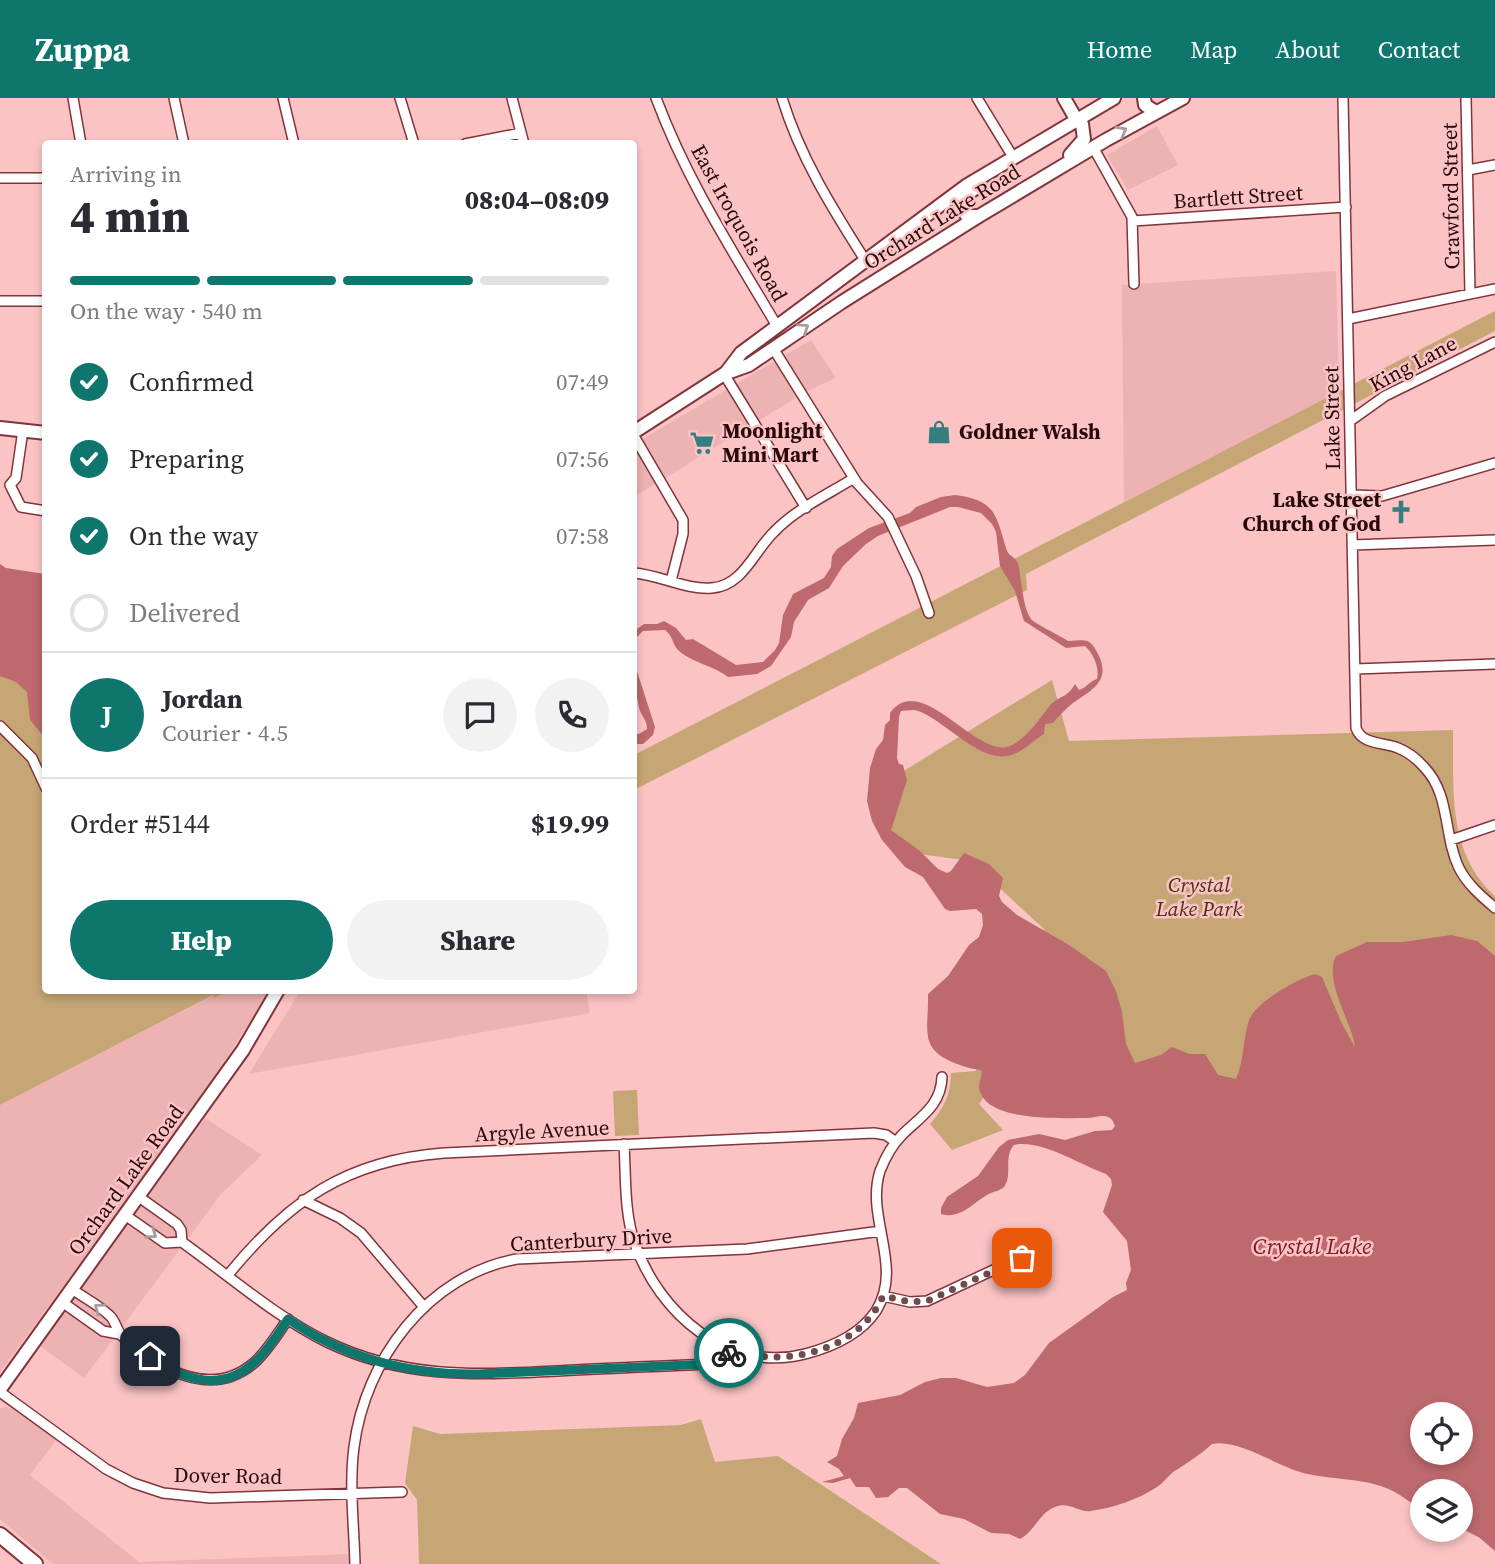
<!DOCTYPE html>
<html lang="en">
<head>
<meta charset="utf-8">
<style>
	body { margin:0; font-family:"Source Serif 4",serif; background:#f2f2f3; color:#2b2b33; height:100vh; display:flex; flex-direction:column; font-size:26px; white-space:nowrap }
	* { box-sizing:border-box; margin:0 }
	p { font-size:23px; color:#7c7c81 }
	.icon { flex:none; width:38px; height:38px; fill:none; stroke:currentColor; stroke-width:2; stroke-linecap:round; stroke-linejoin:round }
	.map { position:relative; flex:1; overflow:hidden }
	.drawer { position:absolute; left:42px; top:42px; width:595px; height:854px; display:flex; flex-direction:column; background:#fff; border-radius:7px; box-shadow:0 4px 10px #0003 }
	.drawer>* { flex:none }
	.fabs { position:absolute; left:1410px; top:1304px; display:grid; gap:14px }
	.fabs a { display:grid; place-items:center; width:63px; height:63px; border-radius:50%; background:#fff; box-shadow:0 4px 10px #0003; font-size:35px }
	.pin { position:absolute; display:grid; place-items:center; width:60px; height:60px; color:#fff; margin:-30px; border-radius:14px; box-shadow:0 4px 10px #0006 }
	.courier { position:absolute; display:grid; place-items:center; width:70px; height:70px; margin:-35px; border:5px solid #0f766e; border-radius:50%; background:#fff; color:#222; box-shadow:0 2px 9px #0007 }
	.headline em { font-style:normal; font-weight:800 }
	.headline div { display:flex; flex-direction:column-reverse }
	.headline { display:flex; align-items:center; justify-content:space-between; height:119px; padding:0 28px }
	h1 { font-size:46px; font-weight:800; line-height:52px }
	.bar { display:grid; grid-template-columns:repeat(4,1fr); gap:10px 7px; align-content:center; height:84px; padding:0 28px }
	.bar i { height:9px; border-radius:5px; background:#e1e1e2 }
	.bar .selected { background:#0f766e }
	.bar p { grid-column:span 4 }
	.line { display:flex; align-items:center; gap:18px; padding:0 28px; border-top:2px solid #e1e1e2 }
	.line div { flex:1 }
	.round { display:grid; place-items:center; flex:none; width:74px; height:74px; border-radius:37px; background:#f2f2f3 }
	ol { padding:0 28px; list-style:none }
	li { display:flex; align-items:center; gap:21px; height:77px }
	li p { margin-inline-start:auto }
	li .icon { padding:7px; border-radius:50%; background:#0f766e; color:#fff; stroke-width:4 }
	li:last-child { color:#7c7c81 }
	li i { width:38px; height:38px; border:4px solid #e1e1e2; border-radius:50% }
	.action { display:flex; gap:14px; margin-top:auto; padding:14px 28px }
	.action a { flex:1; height:80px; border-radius:42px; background:#0f766e; color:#fff; font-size:28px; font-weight:800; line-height:80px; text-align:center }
	.action a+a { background:#f2f2f3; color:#2b2b33 }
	header { display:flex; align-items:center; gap:42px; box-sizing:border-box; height:98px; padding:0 35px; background:#0f766e; color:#fff }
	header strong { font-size:33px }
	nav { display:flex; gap:38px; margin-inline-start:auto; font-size:24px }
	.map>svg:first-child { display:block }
	.built { fill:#edb2b3 }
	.green { fill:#c6a675 }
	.water { fill:#bd696d; fill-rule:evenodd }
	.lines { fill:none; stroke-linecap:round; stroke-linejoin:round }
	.street-casing { stroke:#82343b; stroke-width:12 }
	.secondary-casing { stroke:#82343b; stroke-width:16 }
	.primary-casing { stroke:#82343b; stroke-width:18 }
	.street { stroke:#fff; stroke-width:9 }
	.secondary { stroke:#fff; stroke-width:12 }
	.primary { stroke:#fff; stroke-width:14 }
	.oneway { stroke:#a99c9d }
	.done { stroke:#72494c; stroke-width:7; stroke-dasharray:0 12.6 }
	.route { stroke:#0f766e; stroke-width:9 }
	.labels { text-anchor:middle; stroke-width:5; stroke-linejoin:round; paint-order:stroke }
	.street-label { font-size:21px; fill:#28080b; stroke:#fbc3c4 }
	.poi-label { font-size:21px; font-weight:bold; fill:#28080b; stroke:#fbc3c4; text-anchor:start }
	.park-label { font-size:21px; font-style:italic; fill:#473312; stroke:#fbc3c4 }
	.water-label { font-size:23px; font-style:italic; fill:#81192b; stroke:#fbc3c4 }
</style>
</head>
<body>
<header>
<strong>Zuppa</strong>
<nav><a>Home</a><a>Map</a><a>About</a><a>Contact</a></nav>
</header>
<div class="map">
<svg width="1495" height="1466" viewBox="0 0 1495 1466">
	<rect width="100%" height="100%" fill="#fbc3c4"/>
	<path class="built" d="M1157,28l21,39 -50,25 -21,-35z
		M1336,173l3,121 -215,110 -2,-217z
		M811,242l25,38 -31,14 -171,105v-53z
		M229,893h40l-73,116 -196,265v-267l214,-110 1,3z
		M300,893h286l4,22 -341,61z
		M205,1020l57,37 -41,39 -137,184 -44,-32z
		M4,1309l7,1 45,32 -26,35 109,87 211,-8v10h-297l-53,-45v-110z"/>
	<path class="green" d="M1495,213v20l-469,243 1,16 -393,200v-35z
		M0,505l45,32 1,355 183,1 -15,7 -1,-3 -213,110z
		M1052,582l17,61 384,-11c1,56 -7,122 42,166v66l-131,94 -116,38 -246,-24 -23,34 24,26 -51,20 -22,-26c14,-16 21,-30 21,-51l25,-2v-67l70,-3 -2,-72 -74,-68 -72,-10 -27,-60z
		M637,992l2,45 -24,1 -2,-45z
		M701,1321l14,43 63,-6 163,108h-522l-2,-64 -12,-17 8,-57 27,8 241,-9z"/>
	<path class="water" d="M955,397c40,5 41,19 51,53 2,8 6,7 10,12 3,3 4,12 4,16 3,14 3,31 11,43 4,5 30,17 37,22 19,-1 22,-4 31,15 12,26 -9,35 -26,47 -8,6 -14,13 -20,20l-8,1 -1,10c-12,7 -19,17 -33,21 -30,10 -66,-35 -93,-44 -5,-2 -11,0 -17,0l-2,6 -2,41 2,6 4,1 4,15 -16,50 29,21 18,18 9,4 4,-2 13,-18 25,11 14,14 -4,18 3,6 15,13 52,30 37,26 10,20 6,21 4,32 9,19 26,-8 11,-8 17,7h16l13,21 18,4c8,-19 7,-40 13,-59 7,-18 48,-41 66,-46l7,3 20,47 13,23c-3,-25 -32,-67 -19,-91l31,-14h36l48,-7 26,6 18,15v595l-15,-13 -19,-10v-37h-38v20c-12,-8 -24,-18 -37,-23 -28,-11 -59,-8 -86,-16 -26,-8 -62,-33 -88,-28 -12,11 -25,19 -39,28 -6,5 -10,11 -16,15 -18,12 -44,21 -66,24 -12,2 -22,-10 -36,-4 -16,6 -20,24 -35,32l-11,-5 -18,-1 -27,-14 -24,-5 -33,-26h-8l-11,9 -12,1 -7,-11h-13l-6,-9 -17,5 -11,-1 22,-6 -5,-7 -12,-7 10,-6 5,-17 12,-21 4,-15 42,-8 25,-13 16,-4h15l31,9 27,-4 11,-8 24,-32 64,-46 14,-7 -1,-7 5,-13 -4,-29 -24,-29 9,-27 -1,-6 -5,-5c-26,-9 -65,-35 -92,-29 -11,12 -1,30 -10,42 -4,4 -10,4 -15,7 -16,8 -28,26 -48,20v-6l6,-11 31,-21 21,-29 9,-7 31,-6 26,6 30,-9 17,-1 3,-4c-2,-4 -2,-7 -7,-9 -5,-3 -14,1 -21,1 -26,0 -96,4 -107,-26 -3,-7 2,-14 2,-21 -5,-2 -10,-2 -16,-4 -50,-15 -37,-34 -38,-73l20,-18 21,-31 10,-8 4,-12 -1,-11 -6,-5 -26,2 -5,-2 -22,-32 -18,-10 -23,-27 -10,-19 -5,-20 3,-33 6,-19 7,-9 2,-15 5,-5v-7c31,-44 87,47 120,33 16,-7 28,-25 38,-38 11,-14 18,-8 27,-24l4,6c7,-2 11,-9 18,-11 3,-11 -4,-26 -12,-33l-19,2 -42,-27 -9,-30 -15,-25 -4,-34 -4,-8 -11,-11 -23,-6h-8l-72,29 -12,8 -23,22 -14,22 -21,12 -14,22 -3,15 -20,29 -14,8 -29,3c-15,-12 -37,-14 -51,-28 -5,-6 -4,-13 -12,-19l-22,1 -9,9v6v-15l10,-7h13l7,-3 12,7 10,12 7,-1 43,26 27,-3 12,-12 4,-7 4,-28 10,-21 31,-16 7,-11 1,-11 5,-7 32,-21 41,-15 6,-6 25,-10zM1423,1316h38v38h-38z
		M0,466l6,4 39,6v164l-15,-18 -3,-28 -11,-10 -16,-6z
		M634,564l21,65 -2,8 -10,9h-9v-10h5l8,-5c0,-10 -6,-13 -8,-21 -3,-16 -6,-30 -5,-46z"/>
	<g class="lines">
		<g class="street-casing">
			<path id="street" d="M73,0l8,46
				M174,0l10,46
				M283,0l11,46
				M400,0l14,46
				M512,0l12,46
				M656,0c31,83 76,152 121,228
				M782,0c18,59 50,110 83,162
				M977,0l36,59
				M1343,0l13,630c6,17 27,14 42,20 10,4 19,11 26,19 27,28 19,68 35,101 8,16 22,28 36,40
				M1466,0l4,196
				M465,46l56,-11
				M1093,49l39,70 2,67
				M1468,72l27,-5
				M0,80h46
				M1133,123l213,-14
				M0,203h46
				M1348,221l147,-30
				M773,250l84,135 31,34 28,59 13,37
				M724,276l82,134
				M1350,323l35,-25 110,-54
				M634,338l49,84v14l-12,47
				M10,387l6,-7 7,-48
				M10,387l11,22 25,4
				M1351,397l31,1 113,-33
				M1352,447l143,-5
				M634,475c26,2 52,17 78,15 31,-2 42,-37 62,-56 22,-23 53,-37 80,-54
				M1355,571l140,-5
				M0,628l32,32 14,30
				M1451,742l44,-15
				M624,1046c2,33 0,69 11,100 24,69 93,130 170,110 27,-7 55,-19 71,-43 28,-45 -11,-93 4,-140 5,-13 12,-26 22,-36 18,-18 39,-29 40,-58
				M139,1099l38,27 4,6 1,12
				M303,1102l37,18 21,15 63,74
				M125,1117l40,28 17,-1c46,33 94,75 145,100 77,37 147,33 230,29 51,-3 103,-5 154,-7l11,-4 9,-10
				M228,1177c60,-74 119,-115 216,-122l430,-20 12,2 10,7
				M72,1191c12,9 29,17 39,28 5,6 6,14 11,19 36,32 89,65 133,26 13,-12 23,-29 33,-43
				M883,1198l27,6 17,-1 90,-42 9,-1 7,9 -2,8 -9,4 -26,-10
				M62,1204l41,29 16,3
				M0,1294l106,77 27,14 30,10 47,5 192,-6
				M355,1466c-1,-39 -6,-79 -1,-117 11,-87 74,-172 163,-188l230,-10 134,-18"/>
		</g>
		<g class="secondary-casing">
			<path id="secondary" d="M1064,0l12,21 6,5 2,15 -14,16
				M1144,0l1,7 11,7
				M977,89l-11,8 -4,12 5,9h11
				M725,276l16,-21 225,-167 148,-88
				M0,330l46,5
				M634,334l90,-58 25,-9 93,-63 137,-86 127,-76 77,-42
				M0,1291l243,-339 35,-60"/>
		</g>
		<g class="primary-casing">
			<path id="primary" d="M0,1437l35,29"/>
		</g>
		<use href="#street" class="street"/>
		<use href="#secondary" class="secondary"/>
		<use href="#primary" class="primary"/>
	</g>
	<defs><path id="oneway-chevron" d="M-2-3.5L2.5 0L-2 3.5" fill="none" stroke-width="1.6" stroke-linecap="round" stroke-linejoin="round" transform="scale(1.75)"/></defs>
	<g class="oneway">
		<use href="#oneway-chevron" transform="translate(1122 33) rotate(-29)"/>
		<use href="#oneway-chevron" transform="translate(804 230) rotate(-34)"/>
		<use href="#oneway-chevron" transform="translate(152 1136) rotate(35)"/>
		<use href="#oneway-chevron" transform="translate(99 1210) rotate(-144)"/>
	</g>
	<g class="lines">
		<path class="done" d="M729,1255l2,-3c54,18 128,1 152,-54l27,6 17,-1 95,-43"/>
		<path class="route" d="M150,1258c34,25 74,38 108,3 12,-12 21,-27 30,-40 57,39 121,56 190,55l233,-10 11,-4 7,-7"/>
	</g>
	<defs>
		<g id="shop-bare" transform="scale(1.89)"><path d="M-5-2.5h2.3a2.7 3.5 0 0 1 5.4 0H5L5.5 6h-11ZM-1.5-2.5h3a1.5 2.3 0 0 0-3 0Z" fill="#357e80" stroke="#fbc3c4" stroke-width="2.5" paint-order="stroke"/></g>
		<g id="supermarket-bare" transform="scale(1.89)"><path d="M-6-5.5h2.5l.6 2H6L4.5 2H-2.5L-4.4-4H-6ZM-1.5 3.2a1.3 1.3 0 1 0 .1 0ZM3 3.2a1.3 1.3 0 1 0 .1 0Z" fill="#357e80" stroke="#fbc3c4" stroke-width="2.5" paint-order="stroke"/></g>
		<g id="church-bare" transform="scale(1.89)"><path d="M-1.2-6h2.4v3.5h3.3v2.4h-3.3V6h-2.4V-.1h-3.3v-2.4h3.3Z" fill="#357e80" stroke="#fbc3c4" stroke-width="2.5" paint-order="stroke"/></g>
	</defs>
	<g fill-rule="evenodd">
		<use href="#shop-bare" x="939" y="334"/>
		<use href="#supermarket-bare" x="702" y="345"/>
		<use href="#church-bare" x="1401" y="414"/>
	</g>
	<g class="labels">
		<g class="street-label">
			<text transform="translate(1451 98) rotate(-91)" y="7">Crawford Street</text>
			<text transform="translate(1238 99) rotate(-4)" y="7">Bartlett Street</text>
			<text transform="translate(942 119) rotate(-32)" y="7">Orchard Lake Road</text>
			<text transform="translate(739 125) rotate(61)" y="7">East Iroquois Road</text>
			<text transform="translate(1413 266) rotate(-28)" y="7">King Lane</text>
			<text transform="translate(1332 320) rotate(-91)" y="7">Lake Street</text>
			<text transform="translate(542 1033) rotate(-3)" y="7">Argyle Avenue</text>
			<text transform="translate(126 1082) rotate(-54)" y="7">Orchard Lake Road</text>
			<text transform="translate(591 1142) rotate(-3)" y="7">Canterbury Drive</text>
			<text transform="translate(228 1378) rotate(1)" y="7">Dover Road</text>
		</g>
		<g class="poi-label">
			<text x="722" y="340">Moonlight<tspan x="722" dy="24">Mini Mart</tspan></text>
			<text x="959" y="341">Goldner Walsh</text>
			<text x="1381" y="409" text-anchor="end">Lake Street<tspan x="1381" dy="24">Church of God</tspan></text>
		</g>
		<g class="park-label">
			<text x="1199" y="794">Crystal<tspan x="1199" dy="24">Lake Park</tspan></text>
		</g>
		<g class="water-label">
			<text x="1312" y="1156">Crystal Lake</text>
		</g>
	</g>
</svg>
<div class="fabs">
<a><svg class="icon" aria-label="locate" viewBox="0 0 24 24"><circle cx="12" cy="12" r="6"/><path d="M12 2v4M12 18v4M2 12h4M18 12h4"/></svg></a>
<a><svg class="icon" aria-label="layers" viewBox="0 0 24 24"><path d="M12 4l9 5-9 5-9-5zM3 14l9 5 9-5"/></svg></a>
</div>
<div class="pin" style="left:1022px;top:1160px;background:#ea580c"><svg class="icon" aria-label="bag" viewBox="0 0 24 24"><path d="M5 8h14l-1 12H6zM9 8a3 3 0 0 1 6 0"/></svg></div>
<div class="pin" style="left:150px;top:1258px;background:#1f2937"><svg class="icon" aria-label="home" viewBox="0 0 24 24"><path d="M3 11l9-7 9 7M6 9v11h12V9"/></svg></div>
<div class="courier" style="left:729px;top:1255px"><svg class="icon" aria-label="bike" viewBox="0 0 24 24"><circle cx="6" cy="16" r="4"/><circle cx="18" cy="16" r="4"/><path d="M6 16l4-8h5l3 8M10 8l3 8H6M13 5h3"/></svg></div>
<section class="drawer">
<div class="headline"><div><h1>4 min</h1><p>Arriving in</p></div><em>08:04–08:09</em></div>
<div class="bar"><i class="selected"></i><i class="selected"></i><i class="selected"></i><i></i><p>On the way · 540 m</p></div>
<ol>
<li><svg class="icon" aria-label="check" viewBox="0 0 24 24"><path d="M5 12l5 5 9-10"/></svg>Confirmed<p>07:49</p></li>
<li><svg class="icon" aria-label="check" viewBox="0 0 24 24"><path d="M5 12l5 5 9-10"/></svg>Preparing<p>07:56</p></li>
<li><svg class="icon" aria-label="check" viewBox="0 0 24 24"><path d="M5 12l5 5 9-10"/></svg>On the way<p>07:58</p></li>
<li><i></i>Delivered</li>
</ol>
<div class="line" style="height:126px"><b class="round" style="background:#0f766e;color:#fff">J</b><div><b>Jordan</b><p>Courier · 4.5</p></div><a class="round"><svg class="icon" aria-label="chat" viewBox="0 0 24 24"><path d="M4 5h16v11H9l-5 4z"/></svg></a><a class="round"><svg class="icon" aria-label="phone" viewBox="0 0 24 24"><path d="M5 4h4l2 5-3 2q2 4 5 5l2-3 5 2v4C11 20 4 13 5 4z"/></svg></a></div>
<div class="line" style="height:91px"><div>Order #5144</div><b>$19.99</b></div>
<div class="action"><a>Help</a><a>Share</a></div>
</section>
</div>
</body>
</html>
